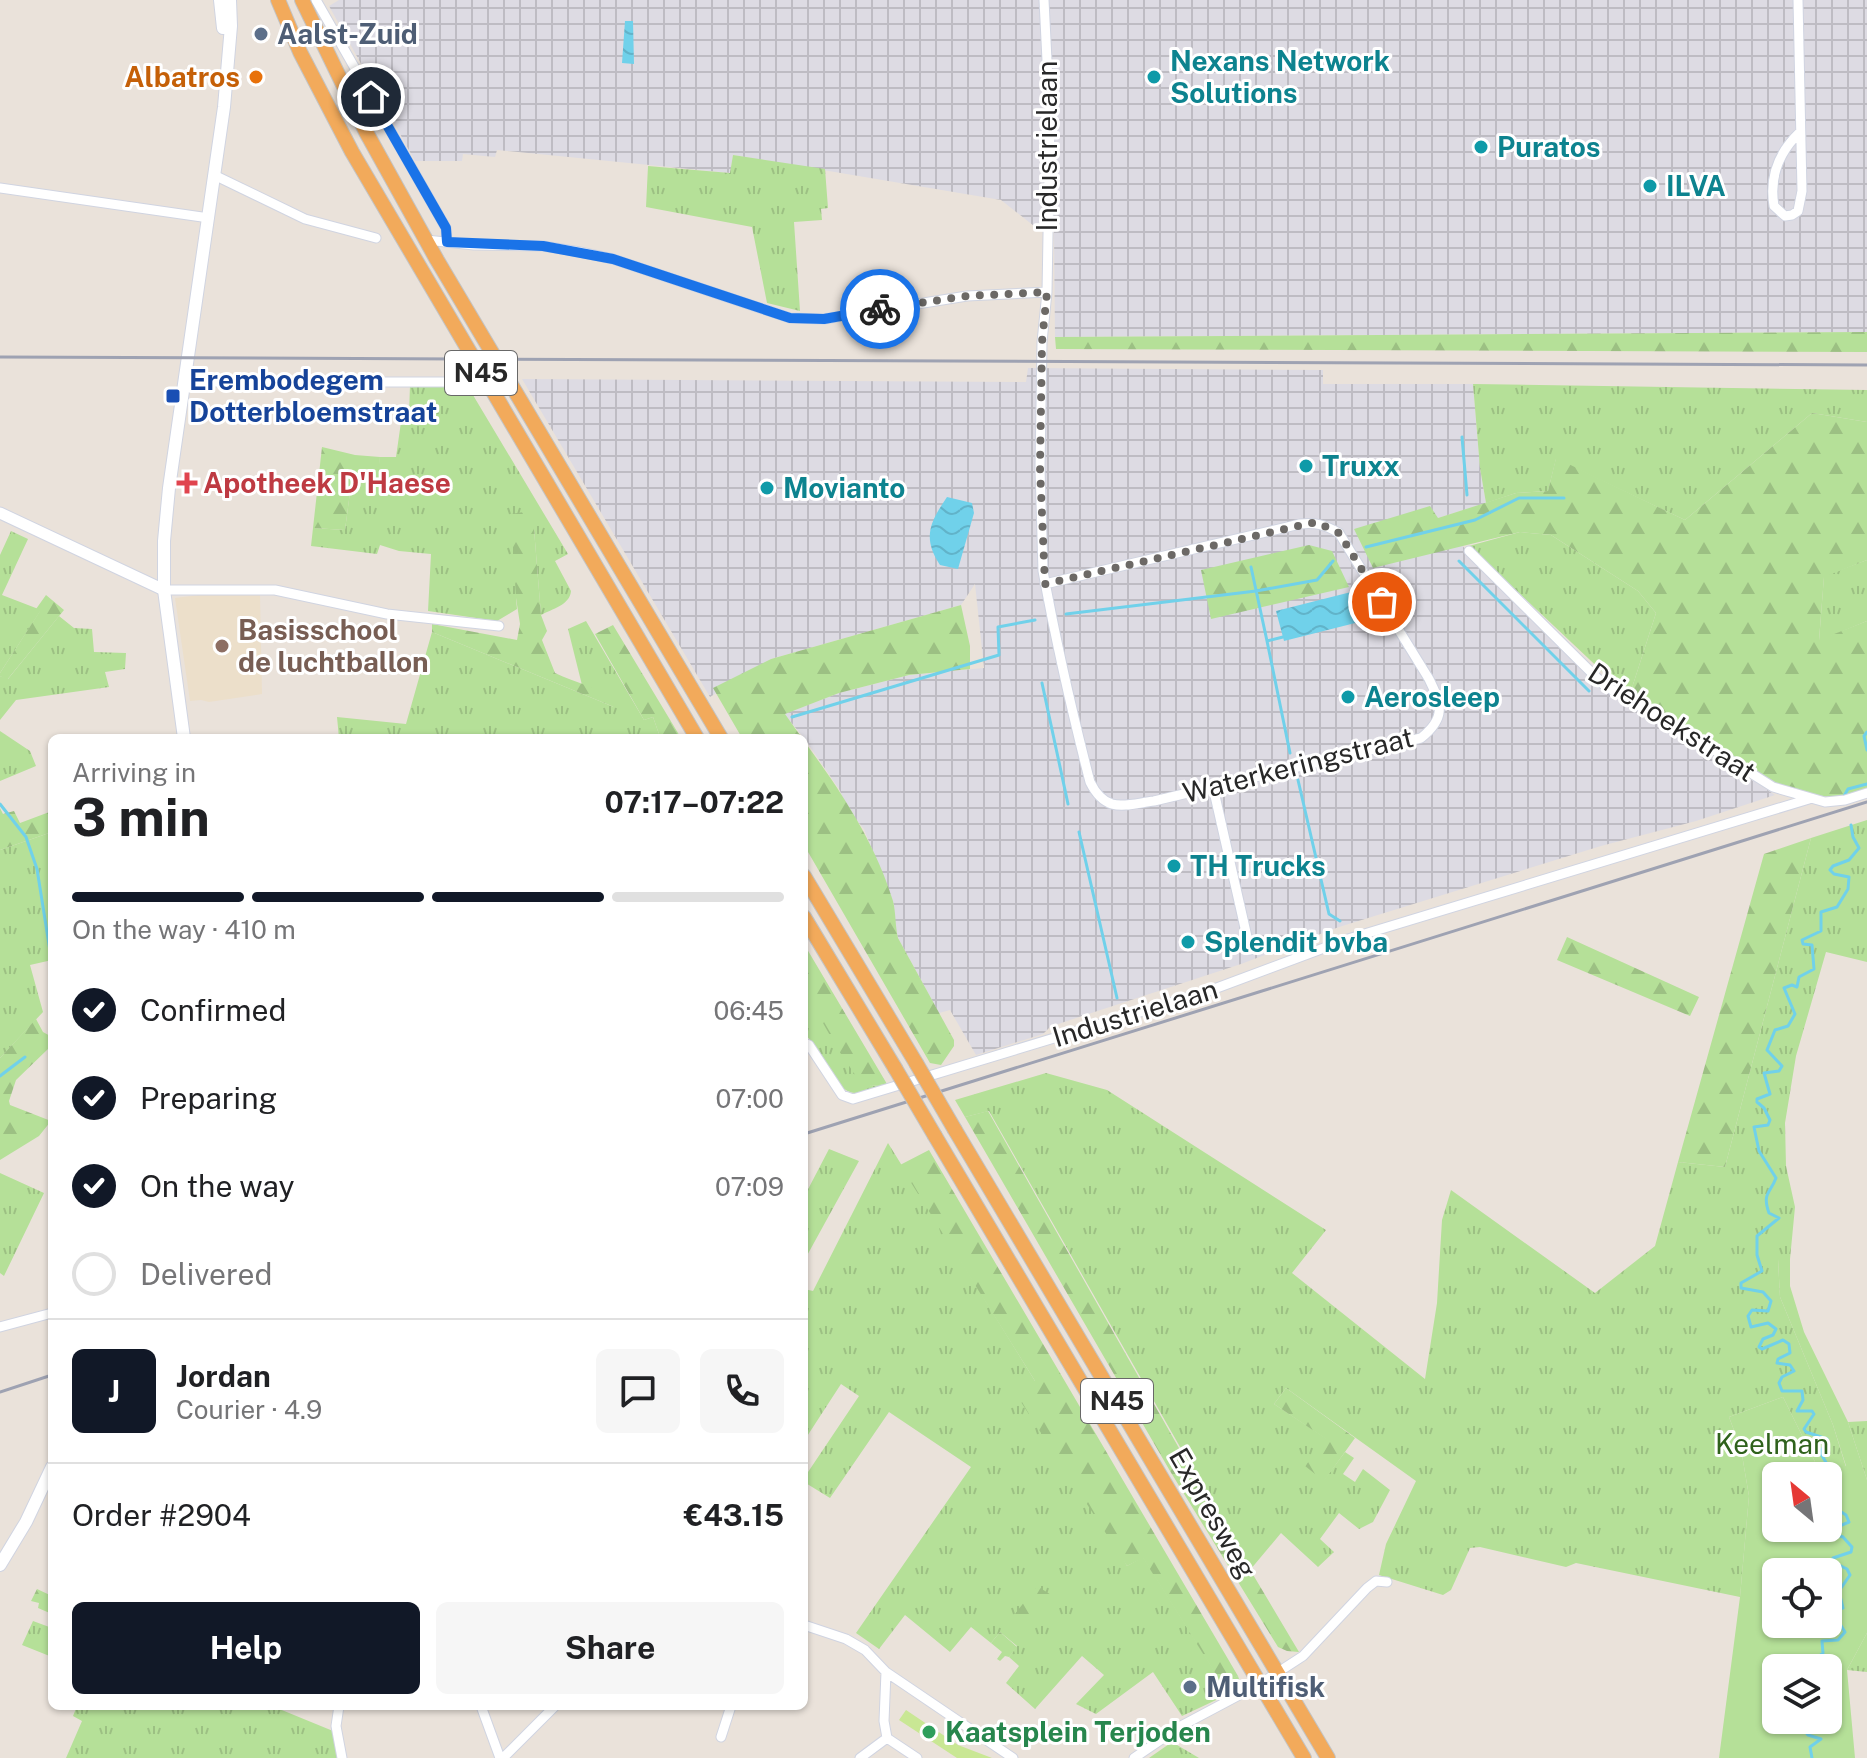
<!DOCTYPE html>
<html lang="en">
<head>
<meta charset="utf-8">
<style>
	body { margin:0; font-family:"Public Sans",sans-serif; background:#f6f6f6; color:#202124; height:100vh; display:flex; flex-direction:column; font-size:30px; white-space:nowrap }
	* { box-sizing:border-box; margin:0 }
	p { font-size:26px; color:#757577 }
	.icon { flex:none; width:44px; height:44px; fill:none; stroke:currentColor; stroke-width:2; stroke-linecap:round; stroke-linejoin:round }
	.map { position:relative; flex:1; overflow:hidden }
	.sheet { position:absolute; left:48px; top:734px; width:760px; height:976px; display:flex; flex-direction:column; background:#fff; border-radius:12px; box-shadow:0 2px 6px #0004 }
	.sheet>* { flex:none }
	.needle { width:52px; rotate:331deg }
	.fabs { position:absolute; left:1762px; top:1462px; display:grid; gap:16px }
	.fabs a { display:grid; place-items:center; width:80px; height:80px; border-radius:12px; background:#fff; box-shadow:0 2px 6px #0004; font-size:40px }
	.pin { position:absolute; display:grid; place-items:center; width:68px; height:68px; color:#fff; margin:-34px; border:4px solid #fff; border-radius:50%; box-shadow:0 2px 8px #0007 }
	.courier { position:absolute; display:grid; place-items:center; width:80px; height:80px; margin:-40px; border:6px solid #1a73e8; border-radius:50%; background:#fff; color:#222; box-shadow:0 2px 10px #0007 }
	.overview em { font-style:normal; font-weight:700 }
	.overview div { display:flex; flex-direction:column-reverse }
	.overview { display:flex; align-items:center; justify-content:space-between; height:136px; padding:0 24px }
	h1 { font-size:52px; font-weight:700; line-height:60px }
	.bar { display:grid; grid-template-columns:repeat(4,1fr); gap:12px 8px; align-content:center; height:96px; padding:0 24px }
	.bar i { height:10px; border-radius:6px; background:#e0e0e0 }
	.bar .current { background:#111827 }
	.bar p { grid-column:span 4 }
	.line { display:flex; align-items:center; gap:20px; padding:0 24px; border-top:2px solid #e0e0e0 }
	.line div { flex:1 }
	.round { display:grid; place-items:center; flex:none; width:84px; height:84px; border-radius:12px; background:#f6f6f6 }
	ol { padding:0 24px; list-style:none }
	li { display:flex; align-items:center; gap:24px; height:88px }
	li p { margin-inline-start:auto }
	li .icon { padding:8px; border-radius:50%; background:#111827; color:#fff; stroke-width:4 }
	li:last-child { color:#757577 }
	li i { width:44px; height:44px; border:4px solid #e0e0e0; border-radius:50% }
	.button { display:flex; gap:16px; margin-top:auto; padding:16px 24px }
	.button a { flex:1; height:92px; border-radius:12px; background:#111827; color:#fff; font-size:32px; font-weight:700; line-height:92px; text-align:center }
	.button a+a { background:#f6f6f6; color:#202124 }
	.map>svg:first-child { display:block }
	.industrial { fill:url(#industrial-grid) }
	.education { fill:#ecdfca }
	.grass { fill:url(#grass-tufts) }
	.forest { fill:url(#forest-firs) }
	.park { fill:#b5e098; fill-rule:evenodd }
	.pitch { fill:#c9e794 }
	.water { fill:url(#water-waves) }
	.lines { fill:none; stroke-linecap:round; stroke-linejoin:round }
	.stream { stroke:#70d1ea; stroke-width:3 }
	.minor-casing { stroke:#d0d4e1; stroke-width:11 }
	.tertiary-casing { stroke:#d0d4e1; stroke-width:13 }
	.secondary-casing { stroke:#d0d4e1; stroke-width:14 }
	.trunk-casing { stroke:#c3c3c3; stroke-width:16 }
	.minor { stroke:#fff; stroke-width:9 }
	.tertiary { stroke:#fff; stroke-width:11 }
	.secondary { stroke:#fff; stroke-width:12 }
	.trunk { stroke:#f2aa5b; stroke-width:14 }
	.rail { stroke:#9ea2b2; stroke-width:3 }
	.trunk-bridge-casing { stroke:#c3c3c3; stroke-width:16; stroke-linecap:butt }
	.trunk-bridge { stroke:#f2aa5b; stroke-width:14 }
	.done { stroke:#6c6966; stroke-width:8; stroke-dasharray:0 14.4 }
	.route { stroke:#1a73e8; stroke-width:10 }
	.service-dot { fill:#5c6f8a; stroke:#fff; stroke-width:3 }
	.food-dot { fill:#e8710a; stroke:#fff; stroke-width:3 }
	.culture-dot { fill:#0f9aa8; stroke:#fff; stroke-width:3 }
	.transit-dot { fill:#1a4fb4; stroke:#fff; stroke-width:3 }
	.health-dot { fill:#e0444e; stroke:#fff; stroke-width:3 }
	.education-dot { fill:#8d6e63; stroke:#fff; stroke-width:3 }
	.leisure-dot { fill:#2e9e5b; stroke:#fff; stroke-width:3 }
	.labels { text-anchor:middle; stroke-width:6; stroke-linejoin:round; paint-order:stroke }
	.shield { fill:#fff; stroke:#686868; stroke-width:2 }
	.shield-label { font-size:26px; font-weight:bold; fill:#282828 }
	.service-label { font-size:28px; font-weight:bold; fill:#4e5e75; stroke:#fff; text-anchor:start }
	.culture-label { font-size:28px; font-weight:bold; fill:#0d838f; stroke:#fff; text-anchor:start }
	.food-label { font-size:28px; font-weight:bold; fill:#c56008; stroke:#fff; text-anchor:end }
	.street-label { font-size:28px; fill:#282828; stroke:#fff }
	.transit-label { font-size:28px; font-weight:bold; fill:#164399; stroke:#fff; text-anchor:start }
	.health-label { font-size:28px; font-weight:bold; fill:#be3a42; stroke:#fff; text-anchor:start }
	.education-label { font-size:28px; font-weight:bold; fill:#785e54; stroke:#fff; text-anchor:start }
	.park-label { font-size:28px; fill:#2f621c; stroke:#fff }
	.leisure-label { font-size:28px; font-weight:bold; fill:#27864d; stroke:#fff; text-anchor:start }
</style>
</head>
<body>
<div class="map">
<svg width="1867" height="1758" viewBox="0 0 1867 1758">
	<defs>
		<pattern id="industrial-grid" width="8" height="8" patternUnits="userSpaceOnUse" patternTransform="scale(2)"><rect width="8" height="8" fill="#dddbe3"/><path d="M0 4h8M4 0v8" fill="none" stroke="#bebcc3"/></pattern>
		<pattern id="grass-tufts" width="24" height="20" patternUnits="userSpaceOnUse" patternTransform="scale(2)"><rect width="24" height="20" fill="#b5e098"/><path d="M3 7l-1-3M5 7V3M7 7l1-3M15 17l-1-3M17 17v-4M19 17l1-3" fill="none" stroke="#9cc083"/></pattern>
		<pattern id="forest-firs" width="22" height="20" patternUnits="userSpaceOnUse" patternTransform="scale(2)"><rect width="22" height="20" fill="#b5e098"/><path d="M5 1l3.5 6h-7zM16 11l3.5 6h-7z" fill="#9cc083"/></pattern>
		<pattern id="water-waves" width="16" height="10" patternUnits="userSpaceOnUse" patternTransform="scale(2)"><rect width="16" height="10" fill="#70d1ea"/><path d="M0 5q4-4 8 0t8 0" fill="none" stroke="#61b3c9"/></pattern>
	</defs>
	<rect width="100%" height="100%" fill="#eae2da"/>
	<path class="industrial" d="M339,0h1528v332l-812,5 -1,-106 -15,-1 -38,-30 -268,-45 -3,18 -233,-23 -2,7 -32,-3 -1,7h-47l-86,-155z
		M1028,368l295,2v14h150l7,84 6,35 -48,15 5,8 159,163 75,43 98,63 -79,26 -95,25 -262,81 -98,37 -174,57 -17,6 -7,7 -67,21 -26,-45 -11,3 -41,-75 -4,-17v-16l-30,-76 -15,-18 -10,-22 -35,-51 -20,-24 55,-21 70,-18 75,-7 -9,-84 -14,21 -190,54 -61,38 -188,-318 504,3z"/>
	<path class="education" d="M208,594l52,1 2,99 -53,8 -8,-2 -11,1 -15,-103z"/>
	<path class="grass" d="M733,155l92,14 3,39 -7,1 1,11 -28,2 6,89 -33,-8 -15,-76 -106,-20 2,-41 82,7z
		M1473,384l394,6v32l-55,-9 -127,107 -129,-61 -8,32 -32,2 -30,10 -6,-35z
		M410,385h57l101,169 -13,7 16,30c-1,14 -19,18 -30,24l-7,-86 -18,69 1,11 -20,12 -69,-10 3,-57 -32,-3 -19,-6 -3,9 -66,-8 2,-18 32,2 8,-61 25,2 2,-14h16l6,-42h7z
		M11,531l17,8 -26,56 39,15 -41,63v-118z
		M1520,532l31,3 87,56 18,22 -26,81 -23,-18 -138,-130z
		M1867,560v61l-48,20 5,-65z
		M59,616l15,12 18,1 2,23 32,1 -1,16 -20,3 4,15 -93,13 -16,20v-44l8,3z
		M586,621l58,99 9,-3 6,17 -3,4h-317l-2,-21 69,7 26,-92 182,75 -32,-22 -14,-56z
		M0,731l30,20 6,15 -36,15z
		M1867,820v142l-41,-10 -30,104 -11,67 1,43 9,41 -5,52h-12l2,38 53,128 13,42 -24,9 -39,-79 -54,20 12,32 8,47 -9,101 -164,-34 -10,4 -86,-20 -10,1 -19,42 -8,5 -64,-20 7,-31 30,-63 -130,-93 -12,16 53,35 -21,27 18,14 21,-28 9,6 -11,16 12,8 8,-13 27,21 -17,32 -14,7 -20,-16 -19,26 14,13 -16,15 -37,-34 -31,37 -261,-459 -24,6 -10,-17 91,-27 61,17 219,140 -34,43 133,106 12,-76 5,-83 9,-30 144,103 60,-47 23,-84 47,5 86,-329z
		M52,832v128l-22,5 13,47 -43,46v-208z
		M804,989l67,97 16,-2c-10,3 -21,9 -31,9 -22,1 -34,-46 -52,-59z
		M888,1143l147,238 92,185 16,-9 79,126 16,-7 2,6 -9,11 -49,23 -29,-44 -57,42 -20,-10 28,-29 -22,-19 -47,53 -29,-26 13,-17 -10,-9 8,-11 -17,-14 -9,11 -20,-16 -21,25 -45,-37 -26,34 -23,-16 115,-166 -82,-55 -59,86 -26,-16v-4l55,-82 -18,-12 -37,57v-152l9,2z
		M829,1149l30,12 -55,100v-64z
		M0,1173l44,20 -40,83 -4,-3z
		M1867,1421v59l-19,-58z
		M33,1621l19,7v29l-30,-12z
		M1867,1633v39l-20,-2z
		M77,1706h195l61,25 6,27h-273l16,-37 -9,-5z
		M1172,1742l27,16h-50z"/>
	<path class="forest" d="M1867,332v20l-811,-3 -1,-12z
		M1812,413l55,9v138l-43,17 -5,63 48,-19v168c-36,11 -54,10 -89,-4l-148,-91 26,-81 -18,-22 -87,-56 -31,-3 -147,36 -19,-39 76,-23 8,12 78,-25 32,-2 8,-33 129,62z
		M322,447l33,8 25,2 -1,14 -26,-1 -8,60 -32,-2z
		M524,512l10,17 7,86 6,16 -5,9 13,33c21,10 40,13 60,26l-1,8 -182,-75v-8l85,16 3,-16 -4,-26 -5,-84z
		M1309,545l23,6 17,36 -138,32 -10,-49z
		M46,595l18,15 -57,70 -7,-4v-3l40,-62 -4,-2z
		M961,605l9,41v23l-61,6 -70,18 -54,21 17,24h-60l-29,-50 58,-29z
		M613,625l68,113h-25l3,-4 -6,-17 -9,3 -49,-86z
		M804,741c37,50 71,101 89,160 3,12 2,25 5,37l56,102v6l-13,19 -11,-2 -126,-218z
		M0,808l3,6 11,-3 6,12 32,-12v21l-52,18z
		M1811,838l-86,329 -47,-5 86,-308z
		M1567,937l132,60 -9,19 -133,-56z
		M804,944l83,140 -16,2 -13,-7 -19,-28 -35,-61z
		M36,1019l7,13 9,5 -4,12 -32,31 -7,21 1,4 41,16 -12,15 -39,24v-102z
		M988,1111l217,383 94,158 -12,-1 -9,-4 -108,-176 -205,-354z
		M929,1150l309,526 -16,8 -79,-126 -16,8 -106,-164 14,-21 -135,-216z
		M1286,1388l69,50 -31,43 -19,-15 21,-27 -52,-35z
		M1037,1586l19,12 -24,30 -18,-13z
		M37,1589l15,7v18l-14,-6 1,-5 -8,-2z
		M1000,1632l17,15 -8,10 -4,-1 -5,5 -3,-2 5,-7 -11,-9z"/>
	<path class="park" d="M1778,1259h12v27l14,46 44,90 19,58v153l-20,37 8,88h-136l21,-161 9,-101 -8,-47 -12,-32 54,-20 39,79h-46v52h52l-1,-52 19,-10 -13,-41 -53,-128zM1776,1572h52v52h-52zM1776,1668h52v52h-52z"/>
	<path class="pitch" d="M906,1710l52,35 34,13h-35l-58,-38z"/>
	<path class="water" d="M625,21h8l1,43 -12,-1z
		M947,497l25,6 2,10 -16,56 -18,-4c-18,-27 -10,-43 7,-68z
		M1359,590l16,28 -91,23 -8,-30z"/>
	<g class="lines">
		<path class="stream" d="M1462,437l5,58
			M1366,547l109,-27 44,-22h45
			M1459,561l130,130
			M1251,567l16,74
			M1066,614l190,-23 61,-11 16,-19
			M1283,637l-16,4 23,112
			M1042,683l26,121
			M792,717l207,-62 -1,-28 37,-7
			M1867,732l-3,4 3,14
			M1298,780l31,134 11,7
			M1844,796l4,-7 19,-5
			M0,804l26,33 11,32 13,82
			M1079,832l38,166
			M0,1076l25,-19
			M1828,1491l8,-11 -16,-28 7,-9v-4l-21,-7 -2,-3 10,-15 -2,-3h-15l6,-11 -1,-9h-20l-3,-8 3,-6 12,-6 -4,-6 -13,-2 1,-4 12,-6 -1,-9 -6,-4 -21,9 -3,-2 4,-8 10,-4 3,-6 -8,-6 -17,4 -3,-11 4,-6 16,1 3,-10 -8,-9 -22,-4v-5l21,-12 -5,-16v-19l22,-18 -10,-5c-7,-20 1,-19 7,-35l-17,-27 -5,-24 14,-2 2,-5 -6,-12 -7,-6v-3l13,-5 -6,-21 15,-2 3,-5 -15,-16 8,-20 13,-4 7,-12 -11,-26 8,-3 5,2 2,-10 15,-8 -2,-24 -9,-1 -1,-4 19,-9v-19l16,-5 11,-18 1,-12 -15,-3 -4,-4 3,-4 16,-6 10,-12 -6,-11 -2,-12
			M1828,1501l6,6
			M1809,1668l1,-4 13,-11 -1,-12 16,-1 7,-8 -13,-21 11,-3 -4,-17 11,-16 -3,-6 -14,-7v-4l18,-6 1,-5 -9,-10 -11,-4 3,-5 14,-6 -3,-7 -11,-7
			M1811,1720l-6,11 3,4 13,4 -11,8 2,11"/>
		<g class="minor-casing">
			<path id="minor" d="M316,0l130,228 1,14
				M1044,0l6,121 -3,171 -5,50 -2,126 3,103c13,71 29,141 47,211 16,32 34,23 64,19l267,-63c25,-20 21,-33 8,-59l-90,-146c-14,-8 -23,-11 -39,-9l-255,60
				M1798,0l4,191 -4,20 -6,4 -7,1 -11,-10c-5,-30 5,-54 26,-74
				M214,175l91,44 71,19
				M0,188l209,30
				M426,240l48,5 69,1 37,6 33,7 177,59 34,1 143,-23 80,-4
				M185,382h266
				M1469,551l135,134 99,58 70,44 52,15 20,-2 22,-7
				M164,590h111l112,24 112,12
				M1213,787l37,163
				M804,1043l5,2 33,50 11,4 353,-107 142,-53 461,-140
				M0,1327l52,-14
				M804,1625l42,14 19,11 21,22 127,86
				M886,1672l-2,49 3,17
				M339,1706l-3,20 6,32
				M481,1706l19,52
				M721,1737l10,-31
				M887,1738l30,20
				M503,1758l52,-52
				M860,1758l27,-20
				M1134,1758l47,-32 79,-42 43,-28 64,-68 9,-7 11,1"/>
		</g>
		<g class="tertiary-casing">
			<path id="tertiary" d="M0,513l164,77"/>
		</g>
		<g class="secondary-casing">
			<path id="secondary" d="M220,0l3,28
				M184,738l-20,-148v-49l5,-53 55,-381 7,-81 -1,-26
				M0,1565l26,-43 26,-55"/>
		</g>
		<g class="trunk-casing">
			<path id="trunk" d="M278,0l22,52 52,100 345,586
				M302,0l64,132 71,128 284,478
				M804,876l112,187
				M804,917l91,151
				M955,1130l373,628
				M935,1136l369,622"/>
		</g>
		<use href="#minor" class="minor"/>
		<use href="#tertiary" class="tertiary"/>
		<use href="#secondary" class="secondary"/>
		<use href="#trunk" class="trunk"/>
		<path class="rail" d="M0,357l1867,8
			M804,1134l1063,-332
			M0,1392l52,-17"/>
		<g class="trunk-bridge-casing">
			<path id="trunk-bridge" d="M916,1063l39,67
				M895,1068l40,68"/>
		</g>
		<use href="#trunk-bridge" class="trunk-bridge"/>
	</g>
	<g class="lines">
		<path class="done" d="M880,309l87,-13 80,-4 -5,50 -2,126 5,116 271,-62 23,11 43,69"/>
		<path class="route" d="M371,97l75,131 1,14 96,4 70,13 177,59 34,1 56,-10"/>
	</g>
	<g class="service-dot">
		<circle cx="261" cy="34" r="8"/>
		<circle cx="1190" cy="1687" r="8"/>
	</g>
	<circle class="food-dot" cx="256" cy="77" r="8"/>
	<g class="culture-dot">
		<circle cx="1154" cy="77" r="8"/>
		<circle cx="1481" cy="147" r="8"/>
		<circle cx="1650" cy="186" r="8"/>
		<circle cx="1306" cy="466" r="8"/>
		<circle cx="767" cy="488" r="8"/>
		<circle cx="1348" cy="697" r="8"/>
		<circle cx="1174" cy="866" r="8"/>
		<circle cx="1188" cy="942" r="8"/>
	</g>
	<rect class="transit-dot" x="165" y="388" width="16" height="16" rx="4"/>
	<path class="health-dot" d="M183 471h8v8h8v8h-8v8h-8v-8h-8v-8h8z"/>
	<circle class="education-dot" cx="222" cy="646" r="8"/>
	<circle class="leisure-dot" cx="929" cy="1732" r="8"/>
	<g class="labels">
		<g class="shield">
			<rect x="445" y="351" width="72" height="44" rx="6"/>
			<rect x="1081" y="1379" width="72" height="44" rx="6"/>
		</g>
		<g class="shield-label">
			<text x="481" y="382">N45</text>
			<text x="1117" y="1410">N45</text>
		</g>
		<g class="service-label">
			<text x="277" y="44">Aalst-Zuid</text>
			<text x="1206" y="1697">Multifisk</text>
		</g>
		<g class="culture-label">
			<text x="1170" y="71">Nexans Network<tspan x="1170" dy="32">Solutions</tspan></text>
			<text x="1497" y="157">Puratos</text>
			<text x="1666" y="196">ILVA</text>
			<text x="1322" y="476">Truxx</text>
			<text x="783" y="498">Movianto</text>
			<text x="1364" y="707">Aerosleep</text>
			<text x="1190" y="876">TH Trucks</text>
			<text x="1204" y="952">Splendit bvba</text>
		</g>
		<g class="food-label">
			<text x="240" y="87">Albatros</text>
		</g>
		<g class="street-label">
			<text transform="translate(1047 146) rotate(-90)" y="10">Industrielaan</text>
			<text transform="translate(1672 722) rotate(33)" y="10">Driehoekstraat</text>
			<text transform="translate(1298 765) rotate(-14)" y="10">Waterkeringstraat</text>
			<text transform="translate(1135 1013) rotate(-17)" y="10">Industrielaan</text>
			<text transform="translate(1213 1513) rotate(60)" y="10">Expresweg</text>
		</g>
		<g class="transit-label">
			<text x="189" y="390">Erembodegem<tspan x="189" dy="32">Dotterbloemstraat</tspan></text>
		</g>
		<g class="health-label">
			<text x="203" y="493">Apotheek D'Haese</text>
		</g>
		<g class="education-label">
			<text x="238" y="640">Basisschool<tspan x="238" dy="32">de luchtballon</tspan></text>
		</g>
		<g class="park-label">
			<text x="1772" y="1454">Keelman</text>
		</g>
		<g class="leisure-label">
			<text x="945" y="1742">Kaatsplein Terjoden</text>
		</g>
	</g>
</svg>
<div class="fabs">
<a><svg class="needle" viewBox="-14 -14 28 28"><path d="M0-13l5 13h-10z" fill="#e53935"/><path d="M0 13l5-13h-10z" fill="#757577"/></svg></a>
<a><svg class="icon" aria-label="locate" viewBox="0 0 24 24"><circle cx="12" cy="12" r="6"/><path d="M12 2v4M12 18v4M2 12h4M18 12h4"/></svg></a>
<a><svg class="icon" aria-label="layers" viewBox="0 0 24 24"><path d="M12 4l9 5-9 5-9-5zM3 14l9 5 9-5"/></svg></a>
</div>
<div class="pin" style="left:1382px;top:602px;background:#ea580c"><svg class="icon" aria-label="bag" viewBox="0 0 24 24"><path d="M5 8h14l-1 12H6zM9 8a3 3 0 0 1 6 0"/></svg></div>
<div class="pin" style="left:371px;top:97px;background:#1f2937"><svg class="icon" aria-label="home" viewBox="0 0 24 24"><path d="M3 11l9-7 9 7M6 9v11h12V9"/></svg></div>
<div class="courier" style="left:880px;top:309px"><svg class="icon" aria-label="bike" viewBox="0 0 24 24"><circle cx="6" cy="16" r="4"/><circle cx="18" cy="16" r="4"/><path d="M6 16l4-8h5l3 8M10 8l3 8H6M13 5h3"/></svg></div>
<section class="sheet">
<div class="overview"><div><h1>3 min</h1><p>Arriving in</p></div><em>07:17–07:22</em></div>
<div class="bar"><i class="current"></i><i class="current"></i><i class="current"></i><i></i><p>On the way · 410 m</p></div>
<ol>
<li><svg class="icon" aria-label="check" viewBox="0 0 24 24"><path d="M5 12l5 5 9-10"/></svg>Confirmed<p>06:45</p></li>
<li><svg class="icon" aria-label="check" viewBox="0 0 24 24"><path d="M5 12l5 5 9-10"/></svg>Preparing<p>07:00</p></li>
<li><svg class="icon" aria-label="check" viewBox="0 0 24 24"><path d="M5 12l5 5 9-10"/></svg>On the way<p>07:09</p></li>
<li><i></i>Delivered</li>
</ol>
<div class="line" style="height:144px"><b class="round" style="background:#111827;color:#fff">J</b><div><b>Jordan</b><p>Courier · 4.9</p></div><a class="round"><svg class="icon" aria-label="chat" viewBox="0 0 24 24"><path d="M4 5h16v11H9l-5 4z"/></svg></a><a class="round"><svg class="icon" aria-label="phone" viewBox="0 0 24 24"><path d="M5 4h4l2 5-3 2q2 4 5 5l2-3 5 2v4C11 20 4 13 5 4z"/></svg></a></div>
<div class="line" style="height:104px"><div>Order #2904</div><b>€43.15</b></div>
<div class="button"><a>Help</a><a>Share</a></div>
</section>
</div>
</body>
</html>
